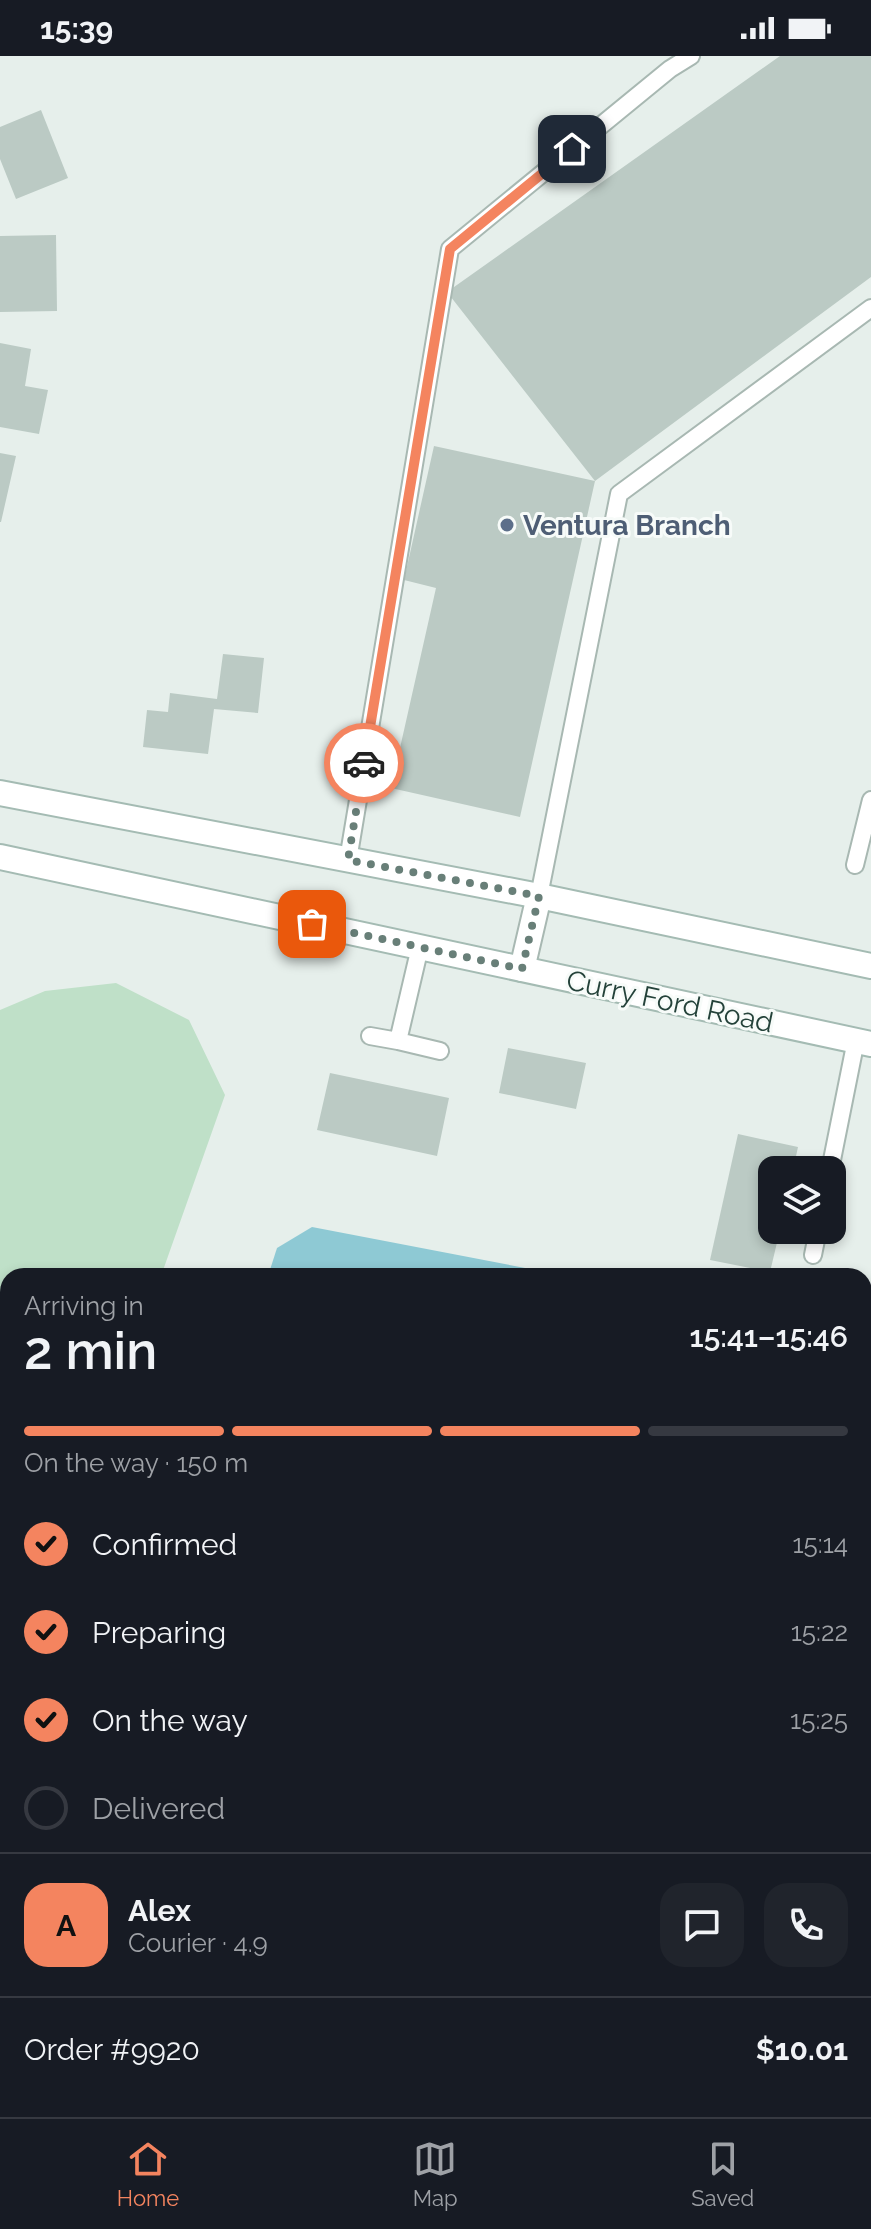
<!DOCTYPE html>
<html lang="en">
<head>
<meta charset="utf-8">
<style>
	body { margin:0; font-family:Raleway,sans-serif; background:#20242c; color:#f1f3f6; height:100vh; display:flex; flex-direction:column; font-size:30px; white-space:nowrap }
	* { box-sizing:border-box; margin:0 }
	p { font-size:26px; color:#9ea1a6 }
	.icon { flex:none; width:44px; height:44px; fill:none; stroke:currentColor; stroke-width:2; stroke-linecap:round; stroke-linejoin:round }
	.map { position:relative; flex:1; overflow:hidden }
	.sheet { position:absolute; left:0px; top:1212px; width:872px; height:850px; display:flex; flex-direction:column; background:#171b24; border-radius:24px 24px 0 0; box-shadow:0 4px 12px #0003 }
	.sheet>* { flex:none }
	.buttons { position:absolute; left:758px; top:1100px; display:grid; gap:16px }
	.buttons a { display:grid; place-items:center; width:88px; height:88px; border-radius:16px; background:#171b24; box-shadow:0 4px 12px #0003; font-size:40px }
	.pin { position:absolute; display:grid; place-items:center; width:68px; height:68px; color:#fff; margin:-34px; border-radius:16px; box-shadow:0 4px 12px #0006 }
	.courier { position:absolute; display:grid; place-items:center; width:80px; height:80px; margin:-40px; border:6px solid #f4845f; border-radius:50%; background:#fff; color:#222; box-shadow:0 2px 10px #0007 }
	.head em { font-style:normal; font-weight:600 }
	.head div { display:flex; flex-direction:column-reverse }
	.head { display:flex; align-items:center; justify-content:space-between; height:136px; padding:0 24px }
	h1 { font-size:52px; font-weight:600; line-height:60px }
	.bar { display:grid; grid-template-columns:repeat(4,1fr); gap:12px 8px; align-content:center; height:96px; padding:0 24px }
	.bar i { height:10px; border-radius:6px; background:#363941 }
	.bar .current { background:#f4845f }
	.bar p { grid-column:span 4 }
	.line { display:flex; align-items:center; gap:20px; padding:0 24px; border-top:2px solid #363941 }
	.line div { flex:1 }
	.round { display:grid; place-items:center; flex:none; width:84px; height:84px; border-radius:24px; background:#20242c }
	ol { padding:0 24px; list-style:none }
	li { display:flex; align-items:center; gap:24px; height:88px }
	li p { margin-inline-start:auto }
	li .icon { padding:8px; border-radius:50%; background:#f4845f; color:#111; stroke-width:4 }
	li:last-child { color:#9ea1a6 }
	li i { width:44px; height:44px; border:4px solid #363941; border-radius:50% }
	.status { display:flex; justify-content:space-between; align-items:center; height:56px; padding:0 40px; background:#171b24; direction:ltr }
	.status svg { height:22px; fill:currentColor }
	.tabs { display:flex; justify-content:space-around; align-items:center; height:112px; border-top:2px solid #363941; background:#171b24; font-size:22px; color:#9ea1a6 }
	.tabs a { display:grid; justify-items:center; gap:4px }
	.tabs .current { color:#f4845f }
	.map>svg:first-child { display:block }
	.green { fill:#bfe0c8 }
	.water { fill:#8ec9d4 }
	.building { fill:#bbcac4 }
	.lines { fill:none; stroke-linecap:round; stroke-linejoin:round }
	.lane-casing { stroke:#a8b8b2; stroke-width:20 }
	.street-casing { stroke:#a8b8b2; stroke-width:28 }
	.secondary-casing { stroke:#a4bbb3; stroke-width:28 }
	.lane { stroke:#fff; stroke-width:16 }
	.street { stroke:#fff; stroke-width:24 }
	.secondary { stroke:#fff; stroke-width:24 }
	.done { stroke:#687f78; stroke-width:8; stroke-dasharray:0 14.4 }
	.route { stroke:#f4845f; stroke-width:10 }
	.service-dot { fill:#5c6f8a; stroke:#f7fbf9; stroke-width:3 }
	.labels { text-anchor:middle; stroke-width:6; stroke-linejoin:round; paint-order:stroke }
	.service-label { font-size:28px; font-weight:bold; fill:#4e5e75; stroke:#f7fbf9; text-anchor:start }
	.street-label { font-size:28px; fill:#24423a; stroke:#f7fbf9 }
</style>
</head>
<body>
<div class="status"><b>15:39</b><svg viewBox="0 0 49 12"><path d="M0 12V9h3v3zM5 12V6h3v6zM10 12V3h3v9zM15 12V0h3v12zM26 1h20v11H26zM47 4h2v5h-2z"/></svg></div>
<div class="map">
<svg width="871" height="2061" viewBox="0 0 871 2061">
	<rect width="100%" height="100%" fill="#e6efeb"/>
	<path class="green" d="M116,927l73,37 36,75 -64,181h-153v834h802l-5,7h-805v-1107l45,-19z
		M864,1793l7,5v165l-7,9z"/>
	<path class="water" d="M312,1171l255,49h-299l9,-28z"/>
	<path class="building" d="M780,0h91v221l-276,204 -75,336 -129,-29 45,-200 -32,-8 30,-134 161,35 -148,-189z
		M41,54l27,68 -52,21 -16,-40v-32z
		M56,179l1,76 -57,1v-76z
		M0,287l31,6 -6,37 23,4 -9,44 -39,-7z
		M0,397l16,3 -15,66h-1z
		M223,598l41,4 -6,55 -44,-4 -6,45 -65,-7 4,-37 21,2 2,-19 47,6z
		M508,992l78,15 -10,46 -77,-16z
		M330,1017l119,25 -12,58 -120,-26z
		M738,1078l60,13 -5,23h-21v60h8l-10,42 -60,-12z
		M864,1409l7,1v173l-7,-1z"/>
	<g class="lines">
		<g class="lane-casing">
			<path id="lane" d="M348,804l102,-611 220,-180 21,-13
				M855,809l16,-65
				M539,840l80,-402 252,-186
				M420,891l-22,94 42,10
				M370,980l28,5
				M830,1114l26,-130
				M813,1199l5,-25
				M864,1328l7,-24
				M864,1606l7,1"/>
		</g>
		<g class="street-casing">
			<path id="street" d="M522,913l17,-73"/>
		</g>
		<g class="secondary-casing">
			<path id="secondary" d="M0,737l539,103 332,70
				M0,801l871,187"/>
		</g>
		<use href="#lane" class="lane"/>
		<use href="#street" class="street"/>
		<use href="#secondary" class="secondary"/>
	</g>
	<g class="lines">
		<path class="done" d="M312,868l210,45 17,-73 -191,-36 16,-97"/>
		<path class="route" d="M364,707l86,-514 122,-100"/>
	</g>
	<circle class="service-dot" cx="507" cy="469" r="8"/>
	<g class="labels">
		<g class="service-label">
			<text x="523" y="479">Ventura Branch</text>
		</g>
		<g class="street-label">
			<text transform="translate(670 945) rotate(12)" y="10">Curry Ford Road</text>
		</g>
	</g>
</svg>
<div class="buttons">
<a><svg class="icon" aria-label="layers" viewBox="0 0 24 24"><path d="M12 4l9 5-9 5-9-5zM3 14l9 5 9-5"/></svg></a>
</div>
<div class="pin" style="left:312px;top:868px;background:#ea580c"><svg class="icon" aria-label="bag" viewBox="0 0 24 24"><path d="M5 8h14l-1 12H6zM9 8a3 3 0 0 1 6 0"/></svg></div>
<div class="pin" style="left:572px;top:93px;background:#1f2937"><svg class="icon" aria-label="home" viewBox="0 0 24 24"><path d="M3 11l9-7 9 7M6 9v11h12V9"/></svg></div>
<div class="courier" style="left:364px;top:707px"><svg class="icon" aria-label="car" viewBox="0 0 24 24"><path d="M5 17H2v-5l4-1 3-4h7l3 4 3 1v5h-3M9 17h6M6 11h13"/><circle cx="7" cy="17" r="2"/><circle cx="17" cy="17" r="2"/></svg></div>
<section class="sheet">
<div class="head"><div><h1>2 min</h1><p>Arriving in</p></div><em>15:41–15:46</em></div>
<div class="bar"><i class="current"></i><i class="current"></i><i class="current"></i><i></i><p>On the way · 150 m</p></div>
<ol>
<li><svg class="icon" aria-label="check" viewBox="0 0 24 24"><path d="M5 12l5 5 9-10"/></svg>Confirmed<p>15:14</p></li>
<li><svg class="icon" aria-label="check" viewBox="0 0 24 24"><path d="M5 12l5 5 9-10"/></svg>Preparing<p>15:22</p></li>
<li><svg class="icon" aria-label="check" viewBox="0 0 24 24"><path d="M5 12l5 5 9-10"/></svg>On the way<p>15:25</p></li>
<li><i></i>Delivered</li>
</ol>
<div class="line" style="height:144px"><b class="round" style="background:#f4845f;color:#111">A</b><div><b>Alex</b><p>Courier · 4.9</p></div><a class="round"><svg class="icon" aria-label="chat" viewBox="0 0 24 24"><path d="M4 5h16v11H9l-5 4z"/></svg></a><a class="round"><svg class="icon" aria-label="phone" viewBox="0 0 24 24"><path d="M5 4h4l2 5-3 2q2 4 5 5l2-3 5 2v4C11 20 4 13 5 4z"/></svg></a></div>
<div class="line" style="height:104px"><div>Order #9920</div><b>$10.01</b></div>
</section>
</div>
<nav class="tabs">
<a class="current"><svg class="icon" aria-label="home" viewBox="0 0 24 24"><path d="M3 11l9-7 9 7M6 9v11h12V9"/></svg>Home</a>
<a><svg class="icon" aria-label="map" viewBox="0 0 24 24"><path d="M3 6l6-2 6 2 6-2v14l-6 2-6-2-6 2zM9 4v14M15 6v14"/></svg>Map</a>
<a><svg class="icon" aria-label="saved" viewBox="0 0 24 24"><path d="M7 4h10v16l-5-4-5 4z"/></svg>Saved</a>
</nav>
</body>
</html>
